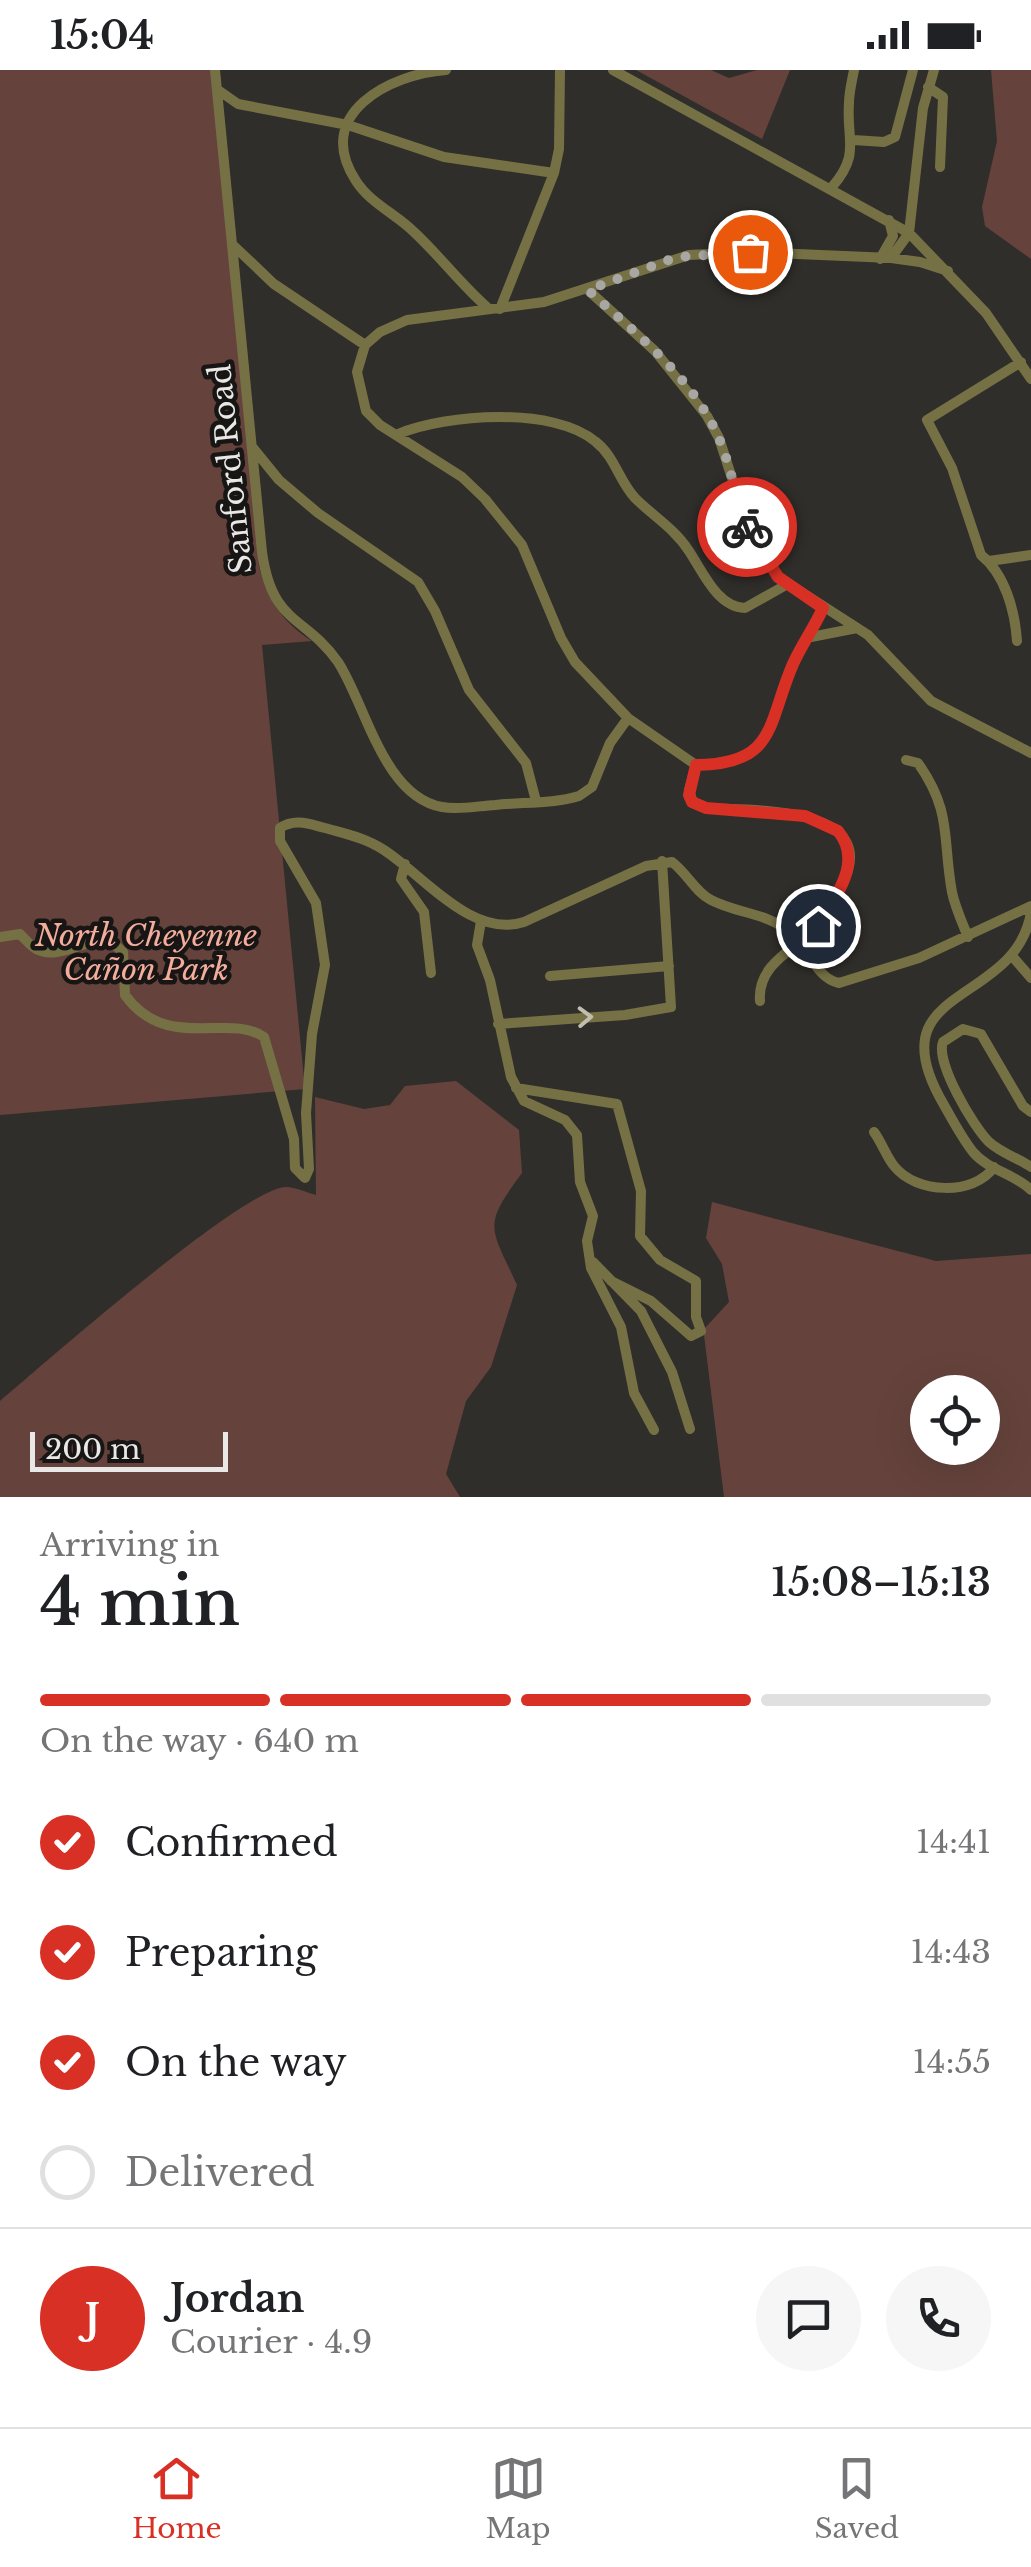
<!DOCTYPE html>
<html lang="en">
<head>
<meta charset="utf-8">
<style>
	body { margin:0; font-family:"Libre Baskerville",serif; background:#f6f6f6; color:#202124; height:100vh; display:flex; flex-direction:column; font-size:38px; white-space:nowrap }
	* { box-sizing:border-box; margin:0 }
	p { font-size:32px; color:#757577 }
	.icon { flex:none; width:55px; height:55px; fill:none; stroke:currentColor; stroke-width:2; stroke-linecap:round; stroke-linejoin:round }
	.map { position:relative; height:1427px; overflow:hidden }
	.details { display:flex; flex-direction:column; background:#fff; flex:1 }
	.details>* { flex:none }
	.buttons { position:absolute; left:910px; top:1305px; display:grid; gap:20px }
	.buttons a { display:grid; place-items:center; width:90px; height:90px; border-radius:50%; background:#fff; box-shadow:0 10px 40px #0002; font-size:50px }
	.scale { position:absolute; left:30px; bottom:25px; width:198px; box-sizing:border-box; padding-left:10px; border:5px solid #e9e8e6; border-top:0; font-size:28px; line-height:35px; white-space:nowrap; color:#e9e8e6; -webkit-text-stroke:8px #171615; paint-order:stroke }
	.pin { position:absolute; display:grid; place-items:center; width:85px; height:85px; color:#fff; margin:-42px; border:5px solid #fff; border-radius:50%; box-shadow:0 2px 10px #0007 }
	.courier { position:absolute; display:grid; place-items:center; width:100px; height:100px; margin:-50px; border:8px solid #d93025; border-radius:50%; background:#fff; color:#222; box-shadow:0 2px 12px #0007 }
	.summary em { font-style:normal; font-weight:600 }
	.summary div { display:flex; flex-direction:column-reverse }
	.summary { display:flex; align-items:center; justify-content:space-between; height:170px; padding:0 40px }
	h1 { font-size:65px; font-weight:600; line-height:75px }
	.bar { display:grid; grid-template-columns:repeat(4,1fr); gap:15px 10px; align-content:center; height:120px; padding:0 40px }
	.bar i { height:12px; border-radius:8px; background:#e0e0e0 }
	.bar .active { background:#d93025 }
	.bar p { grid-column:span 4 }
	.line { display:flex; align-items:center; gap:25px; padding:0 40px; border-top:2px solid #e0e0e0 }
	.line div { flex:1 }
	.round { display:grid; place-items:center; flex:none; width:105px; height:105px; border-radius:52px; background:#f6f6f6 }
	ol { padding:0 40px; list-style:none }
	li { display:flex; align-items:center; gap:30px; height:110px }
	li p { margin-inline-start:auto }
	li .icon { padding:10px; border-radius:50%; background:#d93025; color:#fff; stroke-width:4 }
	li:last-child { color:#757577 }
	li i { width:55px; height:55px; border:5px solid #e0e0e0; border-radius:50% }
	.status { display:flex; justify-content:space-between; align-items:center; height:70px; padding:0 50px; background:#fff; direction:ltr }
	.status svg { height:28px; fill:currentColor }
	.menu { display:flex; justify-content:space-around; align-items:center; height:140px; border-top:2px solid #e0e0e0; background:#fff; font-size:28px; color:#757577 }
	.menu a { display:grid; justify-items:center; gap:5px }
	.menu .active { color:#d93025 }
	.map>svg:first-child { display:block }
	.green { fill:#65433c; fill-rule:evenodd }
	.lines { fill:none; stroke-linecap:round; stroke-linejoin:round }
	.minor { stroke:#767145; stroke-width:10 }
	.oneway { stroke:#c1beae }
	.done { stroke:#a8a7a4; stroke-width:10; stroke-dasharray:0 18 }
	.route { stroke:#d93025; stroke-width:12 }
	.labels { text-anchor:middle; stroke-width:9; stroke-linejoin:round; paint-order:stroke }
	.street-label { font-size:30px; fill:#e9e8e6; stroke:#171615 }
	.park-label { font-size:30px; font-style:italic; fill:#f4ac9d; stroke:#171615 }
</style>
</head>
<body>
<div class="status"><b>15:04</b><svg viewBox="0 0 49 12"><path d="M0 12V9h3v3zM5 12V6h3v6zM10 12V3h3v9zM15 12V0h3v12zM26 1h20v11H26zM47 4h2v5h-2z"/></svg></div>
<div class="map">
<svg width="1031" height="1427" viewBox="0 0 1031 1427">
	<rect width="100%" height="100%" fill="#302e2a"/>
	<path class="green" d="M0,0h212l47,497c9,33 24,56 53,74l-50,4 43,444 -305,26z
		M636,0h75l18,8 28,-8h33l-28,69z
		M991,0h40v189l-46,-33 -3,-19 15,-66z
		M456,1011l63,49 3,43c-40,54 -32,53 -5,112l-26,82 -25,34 -20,73 14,23h-460v-96c44,-37 243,-213 286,-214 9,0 22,6 30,8l-1,-98 49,12 26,-4 15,-19z
		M712,1132l224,59 95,-7v243h-307l-20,-162 1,-7 24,-26 -7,-38 -16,-26zM928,1322h54v56h-54z"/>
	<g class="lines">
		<path class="minor" d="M215,0l47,482c10,73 43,63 76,110 28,43 45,134 104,145 17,3 36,-1 53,-2 27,-3 58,-1 84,-9l13,-9 18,-44 18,-25
			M446,0c-56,4 -134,44 -90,111 14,22 40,33 58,51 26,24 48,54 75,77
			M613,0l296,163 77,80 45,66
			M928,17l15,10 -3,70
			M218,20l20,14 110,21 96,32 110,16
			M854,70l30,2 11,-5 18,-67
			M832,117c29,-33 14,-47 17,-84 0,-11 3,-22 5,-33
			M234,176l40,38 91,61 15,-13 27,-12 137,-18 145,-47 61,-3 141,6 18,-25 14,-125 11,-38
			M891,188l29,4 28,9
			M880,189l13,-23 -4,-16
			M588,220l67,61 52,65 12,22 32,99 27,40 90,58 63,66 100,52
			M500,239l54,-136 5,-24 1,-79
			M365,275l-8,27 9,39 14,14 82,52 23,22 37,46 39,93 14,24 53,56 68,47c81,-1 72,-42 97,-101 8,-20 21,-36 30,-56
			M398,364c48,-20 156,-28 198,8 19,15 23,39 39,56 18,18 40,31 54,53 14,21 28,56 56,57l41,-23
			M253,378l26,32 39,33 100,69 17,29 34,79 57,73 10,38
			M989,491l42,-6
			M811,567l46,-9
			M1017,571c-2,-30 -12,-67 -36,-86l-29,-87 -25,-48 94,-58
			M906,690l12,3c35,50 24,75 34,129 3,15 10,30 16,45
			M696,695l-7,25 4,13 13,5c44,3 178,-4 136,77 -8,14 -16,35 -29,46 -21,19 -56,35 -53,70
			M405,794l-4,15 23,33 7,61
			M1031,843c-17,95 -158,71 -87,192 9,16 18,33 29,47 15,18 42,22 58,38
			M481,851l-4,24 13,35 21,97 13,24 41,19 12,15 3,47 13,34 -6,25 4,27 30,59 13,66 20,37
			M0,867l20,-3c5,5 11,13 18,16 28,12 60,-26 85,2l2,43c42,58 103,17 139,42l30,102 1,29 10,10 4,-9 -3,-56 6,-79 13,-69 -9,-62 -36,-62v-13c15,-10 29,-4 45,0 21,6 41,10 59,22 40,26 88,89 140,72l122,-56 26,-4c15,11 23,30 39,38 27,14 55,12 80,33 18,14 24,45 48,50l80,-25 112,-52
			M1012,886l19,22
			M550,906l119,-10
			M498,954l127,-9 46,-8 -9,-146
			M516,1018l101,16 24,87 -1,45 20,24 36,21v36l5,14 -10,5 -40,-35 -40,-20
			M1031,1042l-8,-6 -42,-72 -18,-5 -20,13c-8,20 30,84 46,100 12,11 29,16 42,25
			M874,1062c8,11 12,24 20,34 22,28 80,30 100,1
			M593,1192l48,49 31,61 18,57"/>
	</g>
	<defs><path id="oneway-chevron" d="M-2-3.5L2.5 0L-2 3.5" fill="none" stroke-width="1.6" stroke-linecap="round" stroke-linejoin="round" transform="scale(2.5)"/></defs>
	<use class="oneway" href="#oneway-chevron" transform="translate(585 947) rotate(-2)"/>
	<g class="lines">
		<path class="done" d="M747,457c-12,-31 -17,-66 -31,-95 -27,-58 -82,-100 -128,-142l89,-33 73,-5"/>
		<path class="route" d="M747,457l31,50 45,31c-9,20 -21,36 -30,56 -26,60 -16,100 -97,101l-7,30 3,7 14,6 99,8 33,15c26,31 -3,66 -20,95"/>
	</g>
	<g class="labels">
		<g class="street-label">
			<text transform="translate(231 399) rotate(-96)" y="10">Sanford Road</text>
		</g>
		<g class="park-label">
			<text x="146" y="876">North Cheyenne<tspan x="146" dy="34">Cañon Park</tspan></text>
		</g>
	</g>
</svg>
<div class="buttons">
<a><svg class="icon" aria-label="locate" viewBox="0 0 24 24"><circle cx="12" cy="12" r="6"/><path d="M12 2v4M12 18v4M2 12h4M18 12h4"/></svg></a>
</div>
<div class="scale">200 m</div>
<div class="pin" style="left:750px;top:182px;background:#ea580c"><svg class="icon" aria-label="bag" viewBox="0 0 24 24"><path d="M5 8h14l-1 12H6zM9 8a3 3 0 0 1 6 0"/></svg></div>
<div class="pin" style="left:818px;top:856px;background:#1f2937"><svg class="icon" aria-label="home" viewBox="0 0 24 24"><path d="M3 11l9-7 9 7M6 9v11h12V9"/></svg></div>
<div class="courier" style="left:747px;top:457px"><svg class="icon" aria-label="bike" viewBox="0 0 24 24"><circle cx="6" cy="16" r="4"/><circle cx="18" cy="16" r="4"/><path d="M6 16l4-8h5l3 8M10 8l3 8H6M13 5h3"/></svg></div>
</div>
<section class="details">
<div class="summary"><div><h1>4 min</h1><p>Arriving in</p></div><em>15:08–15:13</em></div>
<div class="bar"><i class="active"></i><i class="active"></i><i class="active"></i><i></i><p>On the way · 640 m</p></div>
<ol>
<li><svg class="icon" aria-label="check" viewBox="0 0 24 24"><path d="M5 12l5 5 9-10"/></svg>Confirmed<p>14:41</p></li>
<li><svg class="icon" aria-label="check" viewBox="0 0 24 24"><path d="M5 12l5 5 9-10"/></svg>Preparing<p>14:43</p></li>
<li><svg class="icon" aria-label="check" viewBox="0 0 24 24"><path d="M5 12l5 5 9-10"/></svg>On the way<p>14:55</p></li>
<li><i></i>Delivered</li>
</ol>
<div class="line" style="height:180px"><b class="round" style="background:#d93025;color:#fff">J</b><div><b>Jordan</b><p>Courier · 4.9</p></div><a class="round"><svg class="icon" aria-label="chat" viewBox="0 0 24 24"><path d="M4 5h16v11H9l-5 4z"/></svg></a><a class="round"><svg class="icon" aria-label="phone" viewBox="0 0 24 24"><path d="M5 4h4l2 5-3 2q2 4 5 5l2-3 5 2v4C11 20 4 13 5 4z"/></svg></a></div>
</section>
<nav class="menu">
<a class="active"><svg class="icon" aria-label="home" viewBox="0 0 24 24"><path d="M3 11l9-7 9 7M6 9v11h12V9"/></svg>Home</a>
<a><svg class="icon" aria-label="map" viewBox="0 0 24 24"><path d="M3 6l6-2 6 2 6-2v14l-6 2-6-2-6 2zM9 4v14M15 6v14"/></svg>Map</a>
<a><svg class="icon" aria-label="saved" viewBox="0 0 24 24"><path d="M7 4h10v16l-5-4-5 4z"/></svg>Saved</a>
</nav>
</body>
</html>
